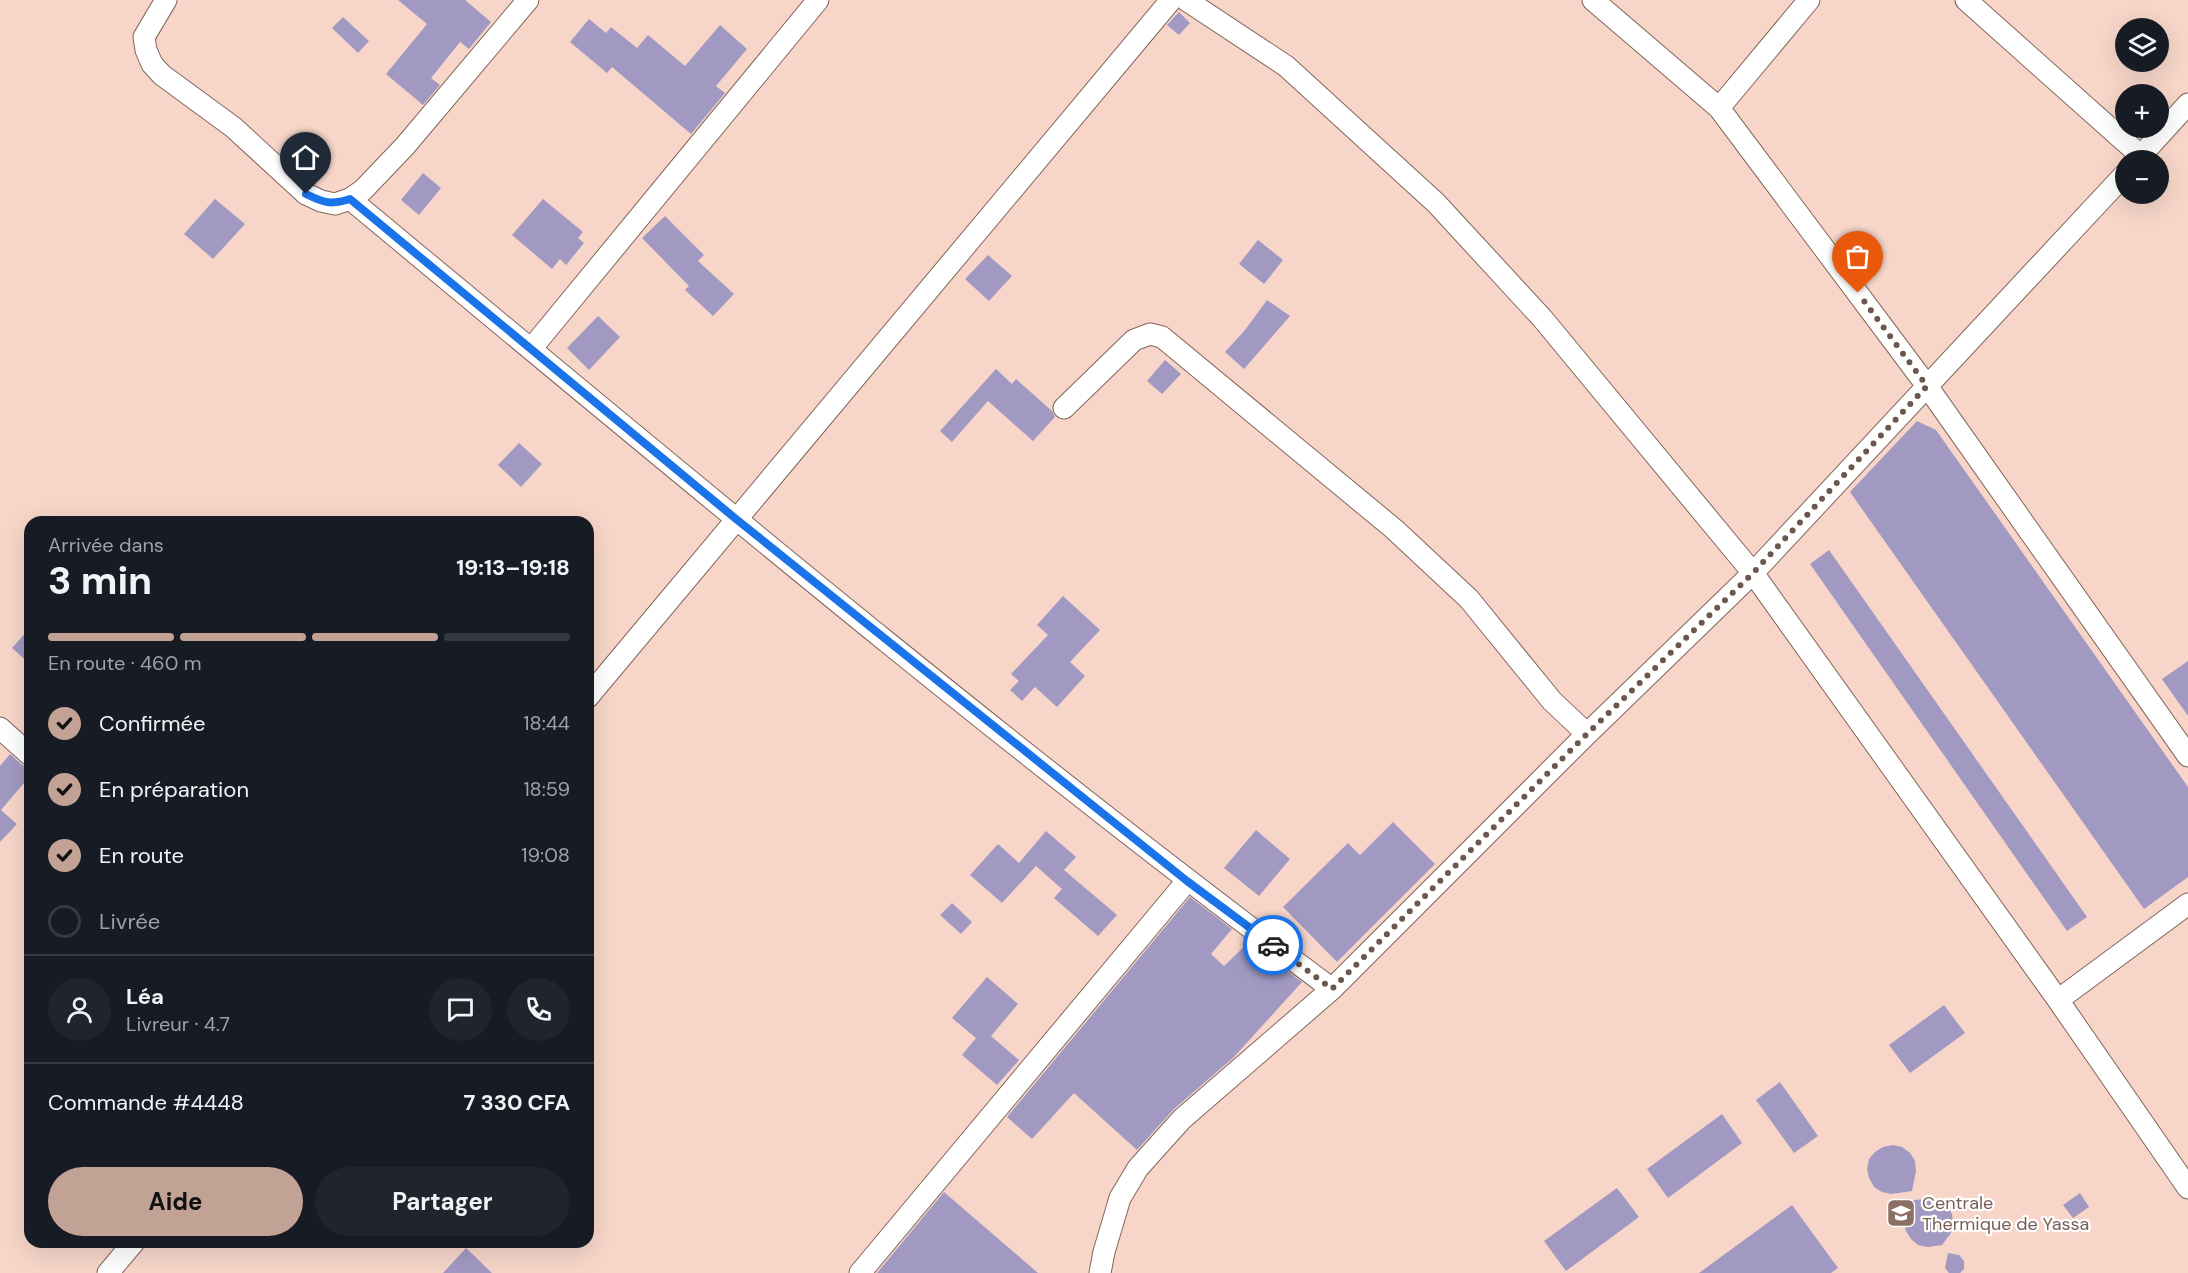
<!DOCTYPE html>
<html lang="fr">
<head>
<meta charset="utf-8">
<style>
	body { margin:0; font-family:"DM Sans",sans-serif; background:#20242c; color:#f1f3f6; height:100vh; display:flex; flex-direction:column; font-size:22px; white-space:nowrap }
	* { box-sizing:border-box; margin:0 }
	p { font-size:20px; color:#9ea1a6 }
	.icon { flex:none; width:33px; height:33px; fill:none; stroke:currentColor; stroke-width:2; stroke-linecap:round; stroke-linejoin:round }
	.map { position:relative; flex:1; overflow:hidden }
	.sheet { position:absolute; left:24px; top:516px; width:570px; height:732px; display:flex; flex-direction:column; background:#171b24; border-radius:18px; box-shadow:0 6px 24px #0002 }
	.sheet>* { flex:none }
	.buttons { position:absolute; left:2115px; top:18px; display:grid; gap:12px }
	.buttons a { display:grid; place-items:center; width:54px; height:54px; border-radius:50%; background:#171b24; box-shadow:0 6px 24px #0002; font-size:30px }
	.pin { position:absolute; display:grid; place-items:center; width:51px; height:51px; color:#fff; margin:-62px -26px; border-radius:50% 50% 50% 0; rotate:-45deg; box-shadow:0 0 6px #0007 }
	.pin .icon { rotate:45deg }
	.courier { position:absolute; display:grid; place-items:center; width:60px; height:60px; margin:-30px; border:4px solid #1a73e8; border-radius:50%; background:#fff; color:#222; box-shadow:0 2px 8px #0007 }
	.head em { font-style:normal; font-weight:700 }
	.head div { display:flex; flex-direction:column-reverse }
	.head { display:flex; align-items:center; justify-content:space-between; height:102px; padding:0 24px }
	h1 { font-size:39px; font-weight:700; line-height:45px }
	.bar { display:grid; grid-template-columns:repeat(4,1fr); gap:9px 6px; align-content:center; height:72px; padding:0 24px }
	.bar i { height:8px; border-radius:4px; background:#363941 }
	.bar .on { background:#c1a294 }
	.bar p { grid-column:span 4 }
	.line { display:flex; align-items:center; gap:15px; padding:0 24px; border-top:2px solid #363941 }
	.line div { flex:1 }
	.round { display:grid; place-items:center; flex:none; width:63px; height:63px; border-radius:32px; background:#20242c }
	ol { padding:0 24px; list-style:none }
	li { display:flex; align-items:center; gap:18px; height:66px }
	li p { margin-inline-start:auto }
	li .icon { padding:6px; border-radius:50%; background:#c1a294; color:#111; stroke-width:4 }
	li:last-child { color:#9ea1a6 }
	li i { width:33px; height:33px; border:3px solid #363941; border-radius:50% }
	.button { display:flex; gap:12px; margin-top:auto; padding:12px 24px }
	.button a { flex:1; height:69px; border-radius:36px; background:#c1a294; color:#111; font-size:24px; font-weight:700; line-height:69px; text-align:center }
	.button a+a { background:#20242c; color:#f1f3f6 }
	.map>svg:first-child { display:block }
	.building { fill:#a199c2 }
	.lines { fill:none; stroke-linecap:round; stroke-linejoin:round }
	.minor-casing { stroke:#82665a; stroke-width:23 }
	.minor { stroke:#fff; stroke-width:21 }
	.done { stroke:#6a5750; stroke-width:6; stroke-dasharray:0 10.8 }
	.route { stroke:#1a73e8; stroke-width:8 }
	.labels { text-anchor:middle; stroke-width:4.5; stroke-linejoin:round; paint-order:stroke }
	.education-label { font-size:18px; fill:#785e54; stroke:#fff; text-anchor:start }
</style>
</head>
<body>
<div class="map">
<svg width="2188" height="1273" viewBox="0 0 2188 1273">
	<rect width="100%" height="100%" fill="#f7d6c9"/>
	<path class="building" d="M398,0h67l26,22 -22,27 -9,-7 -29,36 9,7 -17,20 -37,-31 41,-50z
		M1179,12l11,11 -11,12 -12,-10z
		M343,17l26,24 -11,12 -26,-25z
		M589,19l17,14 5,-6 26,21 11,-13 37,31 35,-41 27,24 -31,37 9,7 -34,41 -79,-67 -5,6 -37,-31z
		M423,173l18,15 -22,27 -18,-15z
		M215,199l30,25 -32,35 -29,-25z
		M543,199l40,33 -5,6 6,5 -18,22 -6,-6 -8,10 -40,-34z
		M665,216l39,39 -6,6 36,33 -21,22 -28,-26 4,-4 -47,-48z
		M1258,240l25,20 -19,24 -25,-20z
		M988,255l24,21 -23,25 -24,-22z
		M1267,300l23,16 -46,53 -19,-17 20,-22z
		M598,316l22,21 -31,33 -22,-22z
		M1165,360l16,14 -19,20 -15,-13z
		M996,369l16,15 4,-5 36,32 3,6 -22,24 -45,-40 -36,41 -12,-11z
		M1917,421l19,9 252,357v90l-44,32 -294,-417z
		M519,443l23,21 -21,23 -23,-22z
		M1829,550l258,367 -20,14 -257,-367z
		M1063,596l37,34 -30,32 15,14 -28,31 -22,-20 -13,14 -12,-11 9,-9 -8,-7 37,-39 -11,-10z
		M30,628v36l-18,-16z
		M2188,661v55l-26,-37z
		M10,754l12,11 8,2v9l-29,34 16,14 -17,18v-76z
		M1393,822l42,42 -98,98 -54,-55 65,-64 12,12z
		M1256,830l34,29 -31,37 -35,-28z
		M1046,831l30,26 -12,13 53,45 -19,21 -44,-38 8,-9 -26,-23 -34,37 -32,-28 28,-31 21,19z
		M1190,897l42,32 -21,25 13,12 25,-24 53,40 -69,76 -59,51 -37,41 -63,-57 -42,46 -25,-22z
		M952,903l20,19 -11,12 -21,-19z
		M987,977l31,27 -27,32 28,24 -22,25 -35,-30 14,-17 -24,-20z
		M1944,1005l21,28 -55,40 -21,-28z
		M1780,1082l38,54 -24,17 -38,-53z
		M1722,1114l20,29 -74,55 -21,-29z
		M1893,1145l9,2 8,6 5,8 1,10 -4,20 -21,3 -9,-2 -8,-5 -5,-9 -2,-9 2,-10 6,-7 8,-5z
		M1617,1188l22,29 -73,54 -22,-30z
		M944,1192l94,81h-161z
		M2080,1193l9,14 -16,11 -10,-13z
		M1930,1198l9,2 8,6 5,8 1,9 -2,10 -9,12 -14,2 -10,-2 -7,-6 -5,-8 -2,-9 5,-21z
		M1792,1205l46,63 -7,5h-132z
		M466,1248l26,25h-49z
		M1948,1253l11,2 5,6v8l-4,4h-11l-4,-5z"/>
	<g class="lines">
		<g class="minor-casing">
			<path id="minor" d="M166,0l-22,37 2,13 6,14 10,11 71,52 73,67 15,7 14,3 15,-5 13,-9 42,-44 123,-146
				M1186,0l100,66 150,137 106,115 211,255 305,427 130,188
				M1593,0l126,108 208,278 261,370
				M1966,0l175,156
				M1719,108l90,-108
				M2137,160l51,-56
				M350,199c323,268 645,539 982,790
				M531,349l287,-349
				M1064,408l70,-68 16,-6 12,3 232,192 75,70 83,102 35,33
				M588,697l583,-697
				M0,728l30,27
				M2058,1000l130,-96
				M108,1273l26,-31
				M860,1273l327,-392
				M1100,1273l4,-21 16,-54 18,-30 44,-49 150,-130 255,-255 166,-161 373,-400"/>
		</g>
		<use href="#minor" class="minor"/>
	</g>
	<g class="lines">
		<path class="done" d="M1273,945l59,44 255,-255 166,-161 174,-187 -69,-93"/>
		<path class="route" d="M306,194c18,9 25,11 44,5l386,320 451,362 86,64"/>
	</g>
	<defs>
		<g id="school-square" transform="scale(1.5)"><rect x="-9" y="-9" width="18" height="18" rx="4" fill="#8d6e63" stroke="#fff"/><path d="M0-5L7-2L0 1L-7-2ZM-4 1L0 2.5L4 1V4Q0 6-4 4Z" fill="#fff"/></g>
	</defs>
	<g fill-rule="evenodd">
		<use href="#school-square" x="1901" y="1213"/>
	</g>
	<g class="labels">
		<g class="education-label">
			<text x="1922" y="1209">Centrale<tspan x="1922" dy="21">Thermique de Yassa</tspan></text>
		</g>
	</g>
</svg>
<div class="buttons">
<a><svg class="icon" aria-label="layers" viewBox="0 0 24 24"><path d="M12 4l9 5-9 5-9-5zM3 14l9 5 9-5"/></svg></a>
<a>+</a>
<a>−</a>
</div>
<div class="pin" style="left:1858px;top:293px;background:#ea580c"><svg class="icon" aria-label="bag" viewBox="0 0 24 24"><path d="M5 8h14l-1 12H6zM9 8a3 3 0 0 1 6 0"/></svg></div>
<div class="pin" style="left:306px;top:194px;background:#1f2937"><svg class="icon" aria-label="home" viewBox="0 0 24 24"><path d="M3 11l9-7 9 7M6 9v11h12V9"/></svg></div>
<div class="courier" style="left:1273px;top:945px"><svg class="icon" aria-label="car" viewBox="0 0 24 24"><path d="M5 17H2v-5l4-1 3-4h7l3 4 3 1v5h-3M9 17h6M6 11h13"/><circle cx="7" cy="17" r="2"/><circle cx="17" cy="17" r="2"/></svg></div>
<section class="sheet">
<div class="head"><div><h1>3 min</h1><p>Arrivée dans</p></div><em>19:13–19:18</em></div>
<div class="bar"><i class="on"></i><i class="on"></i><i class="on"></i><i></i><p>En route · 460 m</p></div>
<ol>
<li><svg class="icon" aria-label="check" viewBox="0 0 24 24"><path d="M5 12l5 5 9-10"/></svg>Confirmée<p>18:44</p></li>
<li><svg class="icon" aria-label="check" viewBox="0 0 24 24"><path d="M5 12l5 5 9-10"/></svg>En préparation<p>18:59</p></li>
<li><svg class="icon" aria-label="check" viewBox="0 0 24 24"><path d="M5 12l5 5 9-10"/></svg>En route<p>19:08</p></li>
<li><i></i>Livrée</li>
</ol>
<div class="line" style="height:108px"><a class="round"><svg class="icon" aria-label="person" viewBox="0 0 24 24"><circle cx="12" cy="8" r="4"/><path d="M4 21q1-7 8-7t8 7"/></svg></a><div><b>Léa</b><p>Livreur · 4.7</p></div><a class="round"><svg class="icon" aria-label="chat" viewBox="0 0 24 24"><path d="M4 5h16v11H9l-5 4z"/></svg></a><a class="round"><svg class="icon" aria-label="phone" viewBox="0 0 24 24"><path d="M5 4h4l2 5-3 2q2 4 5 5l2-3 5 2v4C11 20 4 13 5 4z"/></svg></a></div>
<div class="line" style="height:78px"><div>Commande #4448</div><b>7 330 CFA</b></div>
<div class="button"><a>Aide</a><a>Partager</a></div>
</section>
</div>
</body>
</html>
